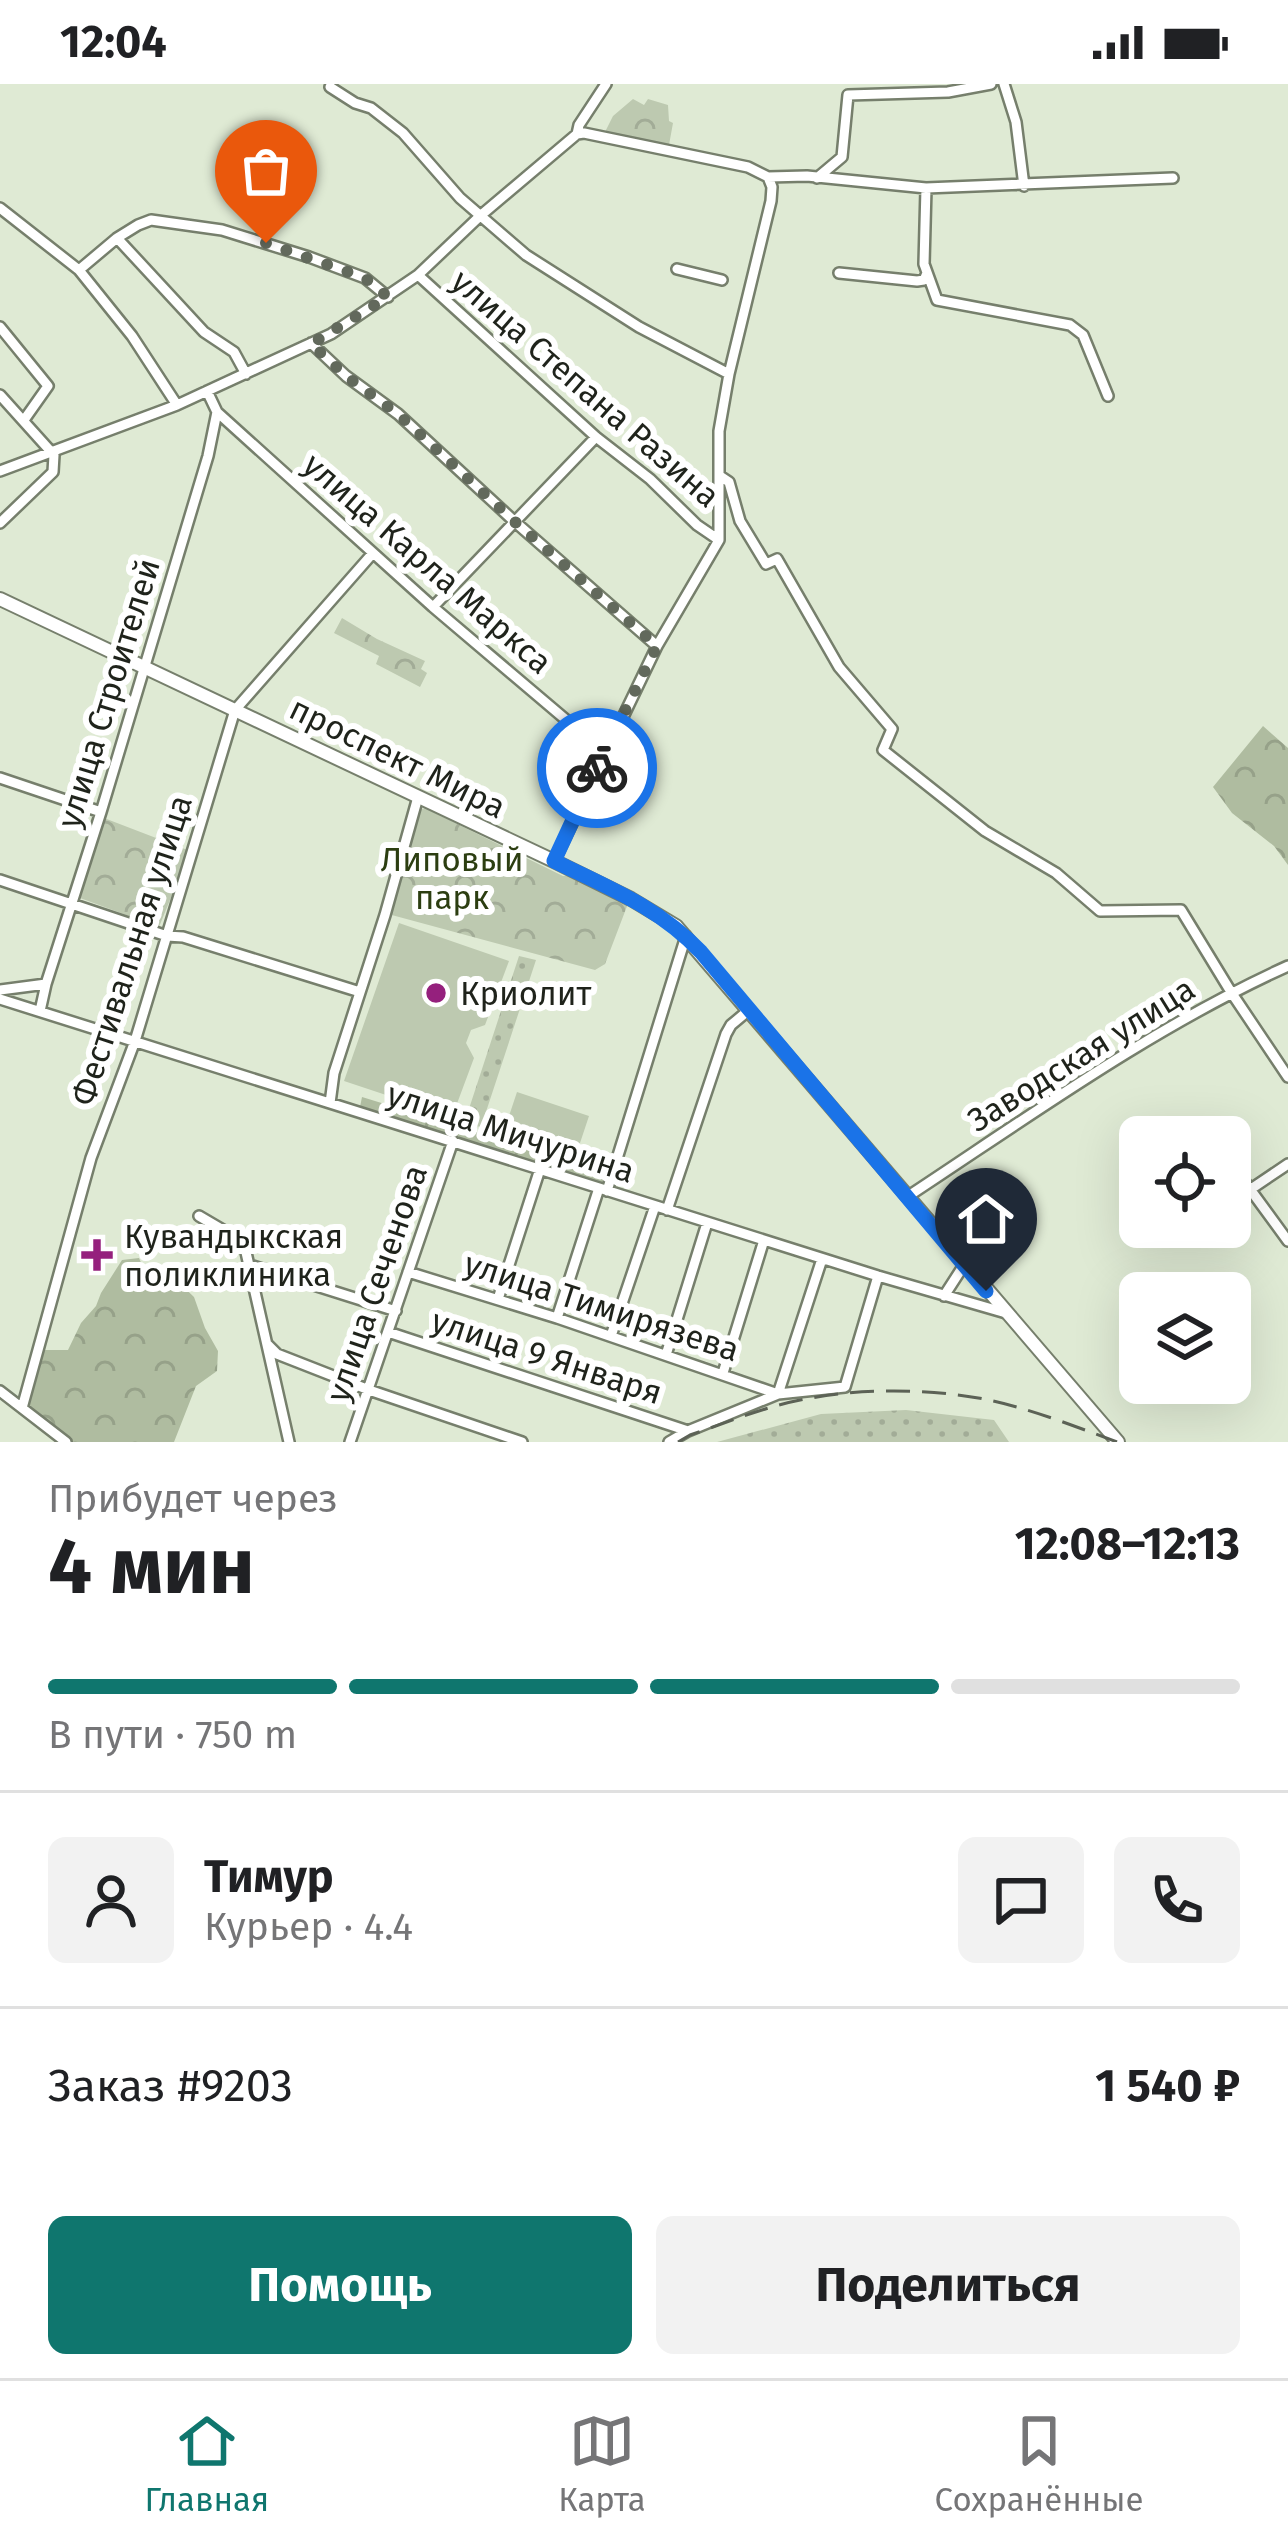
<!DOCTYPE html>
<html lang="ru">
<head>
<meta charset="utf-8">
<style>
	body { margin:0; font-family:"Fira Sans",sans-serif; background:#f2f2f2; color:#202124; height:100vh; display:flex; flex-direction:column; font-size:45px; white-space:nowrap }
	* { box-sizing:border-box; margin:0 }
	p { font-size:39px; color:#757577 }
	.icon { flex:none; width:66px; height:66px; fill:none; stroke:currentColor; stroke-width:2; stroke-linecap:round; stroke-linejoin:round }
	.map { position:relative; height:1358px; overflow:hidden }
	.details { display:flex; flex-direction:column; background:#fff; flex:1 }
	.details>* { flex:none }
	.controls { position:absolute; left:1119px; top:1032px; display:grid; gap:24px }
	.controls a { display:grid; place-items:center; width:132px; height:132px; border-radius:18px; background:#fff; box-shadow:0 12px 48px #0002; font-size:60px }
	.pin { position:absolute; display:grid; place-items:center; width:102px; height:102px; color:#fff; margin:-123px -51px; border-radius:50% 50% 50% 0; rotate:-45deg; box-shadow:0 0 12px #0007 }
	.pin .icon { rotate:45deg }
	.courier { position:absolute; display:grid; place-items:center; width:120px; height:120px; margin:-60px; border:9px solid #1a73e8; border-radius:50%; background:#fff; color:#222; box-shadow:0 3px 15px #0007 }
	.headline em { font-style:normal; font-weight:700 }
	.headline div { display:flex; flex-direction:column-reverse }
	.headline { display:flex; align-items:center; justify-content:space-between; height:204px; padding:0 48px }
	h1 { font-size:78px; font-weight:700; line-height:90px }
	.bar { display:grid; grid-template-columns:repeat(4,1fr); gap:18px 12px; align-content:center; height:144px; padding:0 48px }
	.bar i { height:15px; border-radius:9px; background:#e0e0e0 }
	.bar .active { background:#0f766e }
	.bar p { grid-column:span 4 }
	.line { display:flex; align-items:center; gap:30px; padding:0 48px; border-top:3px solid #e0e0e0 }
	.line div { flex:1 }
	.round { display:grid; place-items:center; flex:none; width:126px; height:126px; border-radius:18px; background:#f2f2f2 }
	.cta { display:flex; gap:24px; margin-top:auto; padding:24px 48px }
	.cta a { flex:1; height:138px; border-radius:18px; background:#0f766e; color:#fff; font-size:48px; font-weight:700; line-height:138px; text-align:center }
	.cta a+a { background:#f2f2f2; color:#202124 }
	.status { display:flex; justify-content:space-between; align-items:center; height:84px; padding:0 60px; background:#fff; direction:ltr }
	.status svg { height:33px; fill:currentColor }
	.dock { display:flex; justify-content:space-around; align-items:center; height:168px; border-top:3px solid #e0e0e0; background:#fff; font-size:33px; color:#757577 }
	.dock a { display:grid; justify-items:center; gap:6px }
	.dock .active { color:#0f766e }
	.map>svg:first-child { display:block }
	.grass { fill:url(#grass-dots) }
	.forest { fill:url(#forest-crowns) }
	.park { fill:url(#park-crowns) }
	.pitch { fill:#bdc9b0 }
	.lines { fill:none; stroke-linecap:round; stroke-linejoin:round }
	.minor-casing { stroke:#767f6c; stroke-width:14 }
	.major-casing { stroke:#767f6c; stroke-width:16 }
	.minor { stroke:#fff; stroke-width:9 }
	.major { stroke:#fff; stroke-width:12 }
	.rail { stroke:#5c6256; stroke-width:3; stroke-dasharray:24 12; stroke-linecap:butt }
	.done { stroke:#62695c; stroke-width:12; stroke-dasharray:0 21.6 }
	.route { stroke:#1a73e8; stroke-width:15 }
	.poi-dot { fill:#95207d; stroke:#fff; stroke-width:4.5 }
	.labels { text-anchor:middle; stroke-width:12; stroke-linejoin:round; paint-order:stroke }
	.street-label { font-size:33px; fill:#1f231b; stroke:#fff }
	.park-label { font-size:33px; fill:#2c3e11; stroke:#fff }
	.poi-label { font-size:33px; fill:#1f231b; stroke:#fff; text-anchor:start }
</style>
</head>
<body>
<div class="status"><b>12:04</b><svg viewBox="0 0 49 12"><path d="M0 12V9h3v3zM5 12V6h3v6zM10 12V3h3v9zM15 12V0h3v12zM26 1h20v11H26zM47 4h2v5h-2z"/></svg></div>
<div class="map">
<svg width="1288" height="1358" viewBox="0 0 1288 1358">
	<defs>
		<pattern id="grass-dots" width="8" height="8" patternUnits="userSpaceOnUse" patternTransform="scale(3)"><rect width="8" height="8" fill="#bdc9b0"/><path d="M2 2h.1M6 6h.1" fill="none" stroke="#a2ac97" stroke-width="1.8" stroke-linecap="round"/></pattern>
		<pattern id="forest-crowns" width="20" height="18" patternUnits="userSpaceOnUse" patternTransform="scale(3)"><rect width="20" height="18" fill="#afbca0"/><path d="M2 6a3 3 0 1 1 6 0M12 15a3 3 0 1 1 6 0" fill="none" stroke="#96a189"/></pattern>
		<pattern id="park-crowns" width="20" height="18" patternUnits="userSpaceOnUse" patternTransform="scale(3)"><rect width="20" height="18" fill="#bdc9b0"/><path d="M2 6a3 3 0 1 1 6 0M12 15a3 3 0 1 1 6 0" fill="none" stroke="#a2ac97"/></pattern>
	</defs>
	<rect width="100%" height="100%" fill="#dfead4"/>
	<path class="grass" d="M519,872l17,4 -55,167 -17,-3z
		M906,1326l88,10 15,22h-292l104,-28z"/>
	<path class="forest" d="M1263,642l25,22v117l-14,-19 -42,-33 -19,-26z
		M362,1013l244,75 -2,11 -244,-76z
		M139,1174l7,16 23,-1 25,24 11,31 13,23 -1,20 -21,15 -22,56h-101l-44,-35 13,-57h26l13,-27 15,-17 5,-13 21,-33z"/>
	<path class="park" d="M633,15l11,6 4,-6 20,6 1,16 4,2 -4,22 -64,-13 8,-16z
		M342,534l35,21 48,22 -4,8 6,4 -7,14 -44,-23 3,-8 -45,-23z
		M425,724l138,68 12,-1 54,26 -24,63 -10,6 -207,-56 29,-103z
		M104,734l86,33 -31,76 -79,-29z"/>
	<path class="pitch" d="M399,839l110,38 -24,64 -14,5 -5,13 8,15 -22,59 -108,-36z
		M517,1008l72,24 -11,33 -72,-24z"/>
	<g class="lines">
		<g class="minor-casing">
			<path id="minor" d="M1004,0l12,38 8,64
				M330,3l25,16 16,5 32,25 57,65 66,57 113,72 90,47
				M577,50l7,-1 164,34 20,10 39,-1 119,12 247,-10
				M817,94l25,-21 6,-62 100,-3 43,-8
				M926,104l-2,76 13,36 133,25 13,10 25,61
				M0,124l79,62 53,66 45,69
				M117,154l87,94 30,20 12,22
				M677,185l45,11
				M79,186l38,-32 21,-13 13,-5 71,10 87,27 56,21 23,19
				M839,189l78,8 7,-1 3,-7
				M418,191l178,162 54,42 47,46 22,15
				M0,243l48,59 -24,34
				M311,259l35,33 52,38 116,107 143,125
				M0,311l54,60 -1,17 -53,51
				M217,328l216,195 171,145
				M0,387l177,-66 154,-71 87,-59 62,-59 97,-82 2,-9 27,-41
				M720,392l9,6 11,39 26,43 11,-5 62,108 53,62 -9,21 102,81 71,42 44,38 81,-1 50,82 57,85
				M433,523l163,-170
				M0,694l101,34
				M554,777l103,-215 62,-106v-109l10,-57 42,-173 1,-14 -4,-10
				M0,796l167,56 16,1 177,55
				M0,906l46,-6
				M0,915l878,277 128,37
				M40,927l6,-27 55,-172 107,-356 9,-44 -10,-21
				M330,1019l4,-30 51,-158 33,-118
				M1230,1082l6,4 52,71
				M1251,1105l37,-25
				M607,1107l79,-255
				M907,1113c123,-81 246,-170 381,-231
				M667,1126l59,-176 5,-9 18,-15
				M199,1132l29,17 17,15 44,194
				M250,1181l146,46
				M408,1188l149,46 221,76
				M944,1212l20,-31
				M498,1215l42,-130
				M557,1234l42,-130
				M388,1248l300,99
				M611,1252l44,-130
				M268,1261l9,9 92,36 153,52
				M666,1271l41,-132
				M723,1289l41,-133
				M0,1307l66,51
				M778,1310l44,-135
				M22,1324l69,-250 44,-117 100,-331 138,-157
				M350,1358l103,-301
				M669,1358l19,-11 90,-37 67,-7 33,-111"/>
		</g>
		<g class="major-casing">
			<path id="major" d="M0,515l554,262 77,38 45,27 442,516"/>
		</g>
		<use href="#minor" class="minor"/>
		<use href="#major" class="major"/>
		<path class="rail" d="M678,1358l12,-7c30,-10 59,-22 89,-30 64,-17 140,-18 205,-6 45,9 90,27 133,43"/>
	</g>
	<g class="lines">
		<path class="done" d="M266,159l99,35 23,19 -77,47 35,32 52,38 116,107 143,125 -60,122"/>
		<path class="route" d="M597,684l-43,93c55,27 104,46 147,91l285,339"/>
	</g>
	<g class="poi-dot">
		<circle cx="436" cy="909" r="12"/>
		<path d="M91 1153h12v12h12v12h-12v12h-12v-12h-12v-12h12z"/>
	</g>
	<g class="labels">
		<g class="street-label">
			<text transform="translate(586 304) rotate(41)" y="12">улица Степана Разина</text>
			<text transform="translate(428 479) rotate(41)" y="12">улица Карла Маркса</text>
			<text transform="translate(108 609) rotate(-73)" y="12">улица Строителей</text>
			<text transform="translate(398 673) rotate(26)" y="12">проспект Мира</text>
			<text transform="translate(131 866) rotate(-72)" y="12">Фестивальная улица</text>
			<text transform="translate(1081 970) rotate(-32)" y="12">Заводская улица</text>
			<text transform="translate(511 1048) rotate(18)" y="12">улица Мичурина</text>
			<text transform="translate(376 1199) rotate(-71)" y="12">улица Сеченова</text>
			<text transform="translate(602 1222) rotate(18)" y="12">улица Тимирязева</text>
			<text transform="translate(547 1272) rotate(18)" y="12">улица 9 Января</text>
		</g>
		<g class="park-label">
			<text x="452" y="787">Липовый<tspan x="452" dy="38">парк</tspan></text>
		</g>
		<g class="poi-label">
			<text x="460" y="921">Криолит</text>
			<text x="124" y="1164">Кувандыкская<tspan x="124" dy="38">поликлиника</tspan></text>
		</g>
	</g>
</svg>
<div class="controls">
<a><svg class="icon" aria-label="locate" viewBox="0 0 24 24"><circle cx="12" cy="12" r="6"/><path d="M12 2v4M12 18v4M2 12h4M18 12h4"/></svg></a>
<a><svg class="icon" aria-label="layers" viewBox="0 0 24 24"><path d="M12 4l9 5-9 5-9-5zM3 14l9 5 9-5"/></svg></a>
</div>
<div class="pin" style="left:266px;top:159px;background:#ea580c"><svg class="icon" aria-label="bag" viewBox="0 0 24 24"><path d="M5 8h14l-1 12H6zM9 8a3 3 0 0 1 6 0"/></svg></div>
<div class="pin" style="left:986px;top:1207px;background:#1f2937"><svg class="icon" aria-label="home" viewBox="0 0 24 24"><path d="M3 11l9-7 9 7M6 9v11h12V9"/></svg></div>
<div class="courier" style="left:597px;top:684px"><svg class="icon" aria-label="bike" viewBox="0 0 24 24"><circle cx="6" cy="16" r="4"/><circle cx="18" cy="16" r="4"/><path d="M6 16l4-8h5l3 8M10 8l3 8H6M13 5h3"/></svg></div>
</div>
<section class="details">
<div class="headline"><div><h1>4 мин</h1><p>Прибудет через</p></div><em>12:08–12:13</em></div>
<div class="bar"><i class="active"></i><i class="active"></i><i class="active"></i><i></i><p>В пути · 750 m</p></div>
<div class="line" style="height:216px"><a class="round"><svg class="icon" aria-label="person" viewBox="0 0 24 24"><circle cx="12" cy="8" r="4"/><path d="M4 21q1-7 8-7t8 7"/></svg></a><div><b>Тимур</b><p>Курьер · 4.4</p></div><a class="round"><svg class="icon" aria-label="chat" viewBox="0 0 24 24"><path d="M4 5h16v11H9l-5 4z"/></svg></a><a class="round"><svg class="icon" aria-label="phone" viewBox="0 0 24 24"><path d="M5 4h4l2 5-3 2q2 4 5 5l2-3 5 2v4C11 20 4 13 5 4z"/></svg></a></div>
<div class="line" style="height:156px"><div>Заказ #9203</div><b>1 540 ₽</b></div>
<div class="cta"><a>Помощь</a><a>Поделиться</a></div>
</section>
<nav class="dock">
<a class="active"><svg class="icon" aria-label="home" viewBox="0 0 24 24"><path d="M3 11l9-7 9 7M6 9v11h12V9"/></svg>Главная</a>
<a><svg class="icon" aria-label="map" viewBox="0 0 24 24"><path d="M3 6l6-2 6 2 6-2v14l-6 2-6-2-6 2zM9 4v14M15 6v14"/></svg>Карта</a>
<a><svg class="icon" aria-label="saved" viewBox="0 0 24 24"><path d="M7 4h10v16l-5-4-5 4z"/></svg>Сохранённые</a>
</nav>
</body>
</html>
